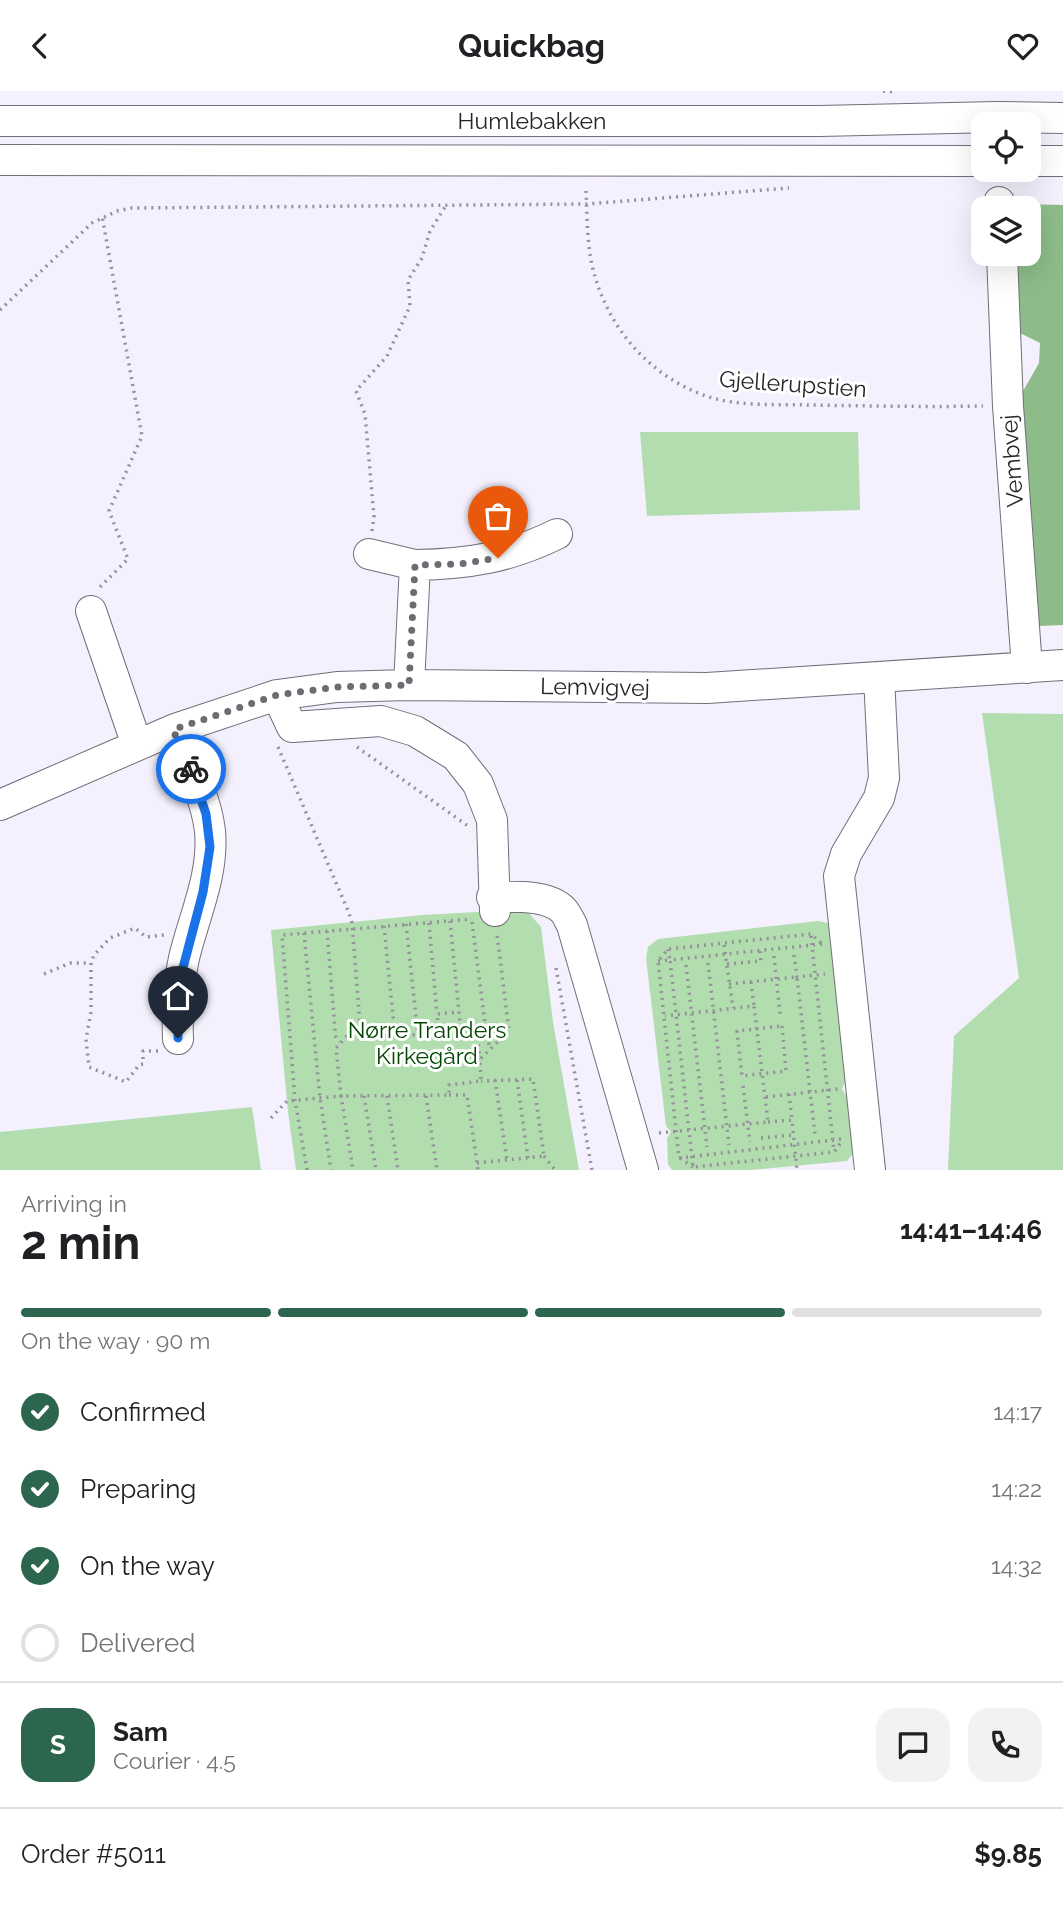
<!DOCTYPE html>
<html lang="en">
<head>
<meta charset="utf-8">
<style>
	body { margin:0; font-family:Raleway,sans-serif; background:#f2f2f2; color:#202124; height:100vh; display:flex; flex-direction:column; font-size:26px; white-space:nowrap }
	* { box-sizing:border-box; margin:0 }
	p { font-size:23px; color:#757577 }
	.icon { flex:none; width:38px; height:38px; fill:none; stroke:currentColor; stroke-width:2; stroke-linecap:round; stroke-linejoin:round }
	.map { position:relative; height:1079px; overflow:hidden }
	.side { display:flex; flex-direction:column; background:#fff; flex:1 }
	.side>* { flex:none }
	.fabs { position:absolute; left:971px; top:21px; display:grid; gap:14px }
	.fabs a { display:grid; place-items:center; width:70px; height:70px; border-radius:14px; background:#fff; box-shadow:0 7px 28px #0002; font-size:35px }
	.pin { position:absolute; display:grid; place-items:center; width:60px; height:60px; color:#fff; margin:-72px -30px; border-radius:50% 50% 50% 0; rotate:-45deg; box-shadow:0 0 7px #0007 }
	.pin .icon { rotate:45deg }
	.courier { position:absolute; display:grid; place-items:center; width:70px; height:70px; margin:-35px; border:5px solid #1a73e8; border-radius:50%; background:#fff; color:#222; box-shadow:0 2px 9px #0007 }
	.overview em { font-style:normal; font-weight:700 }
	.overview div { display:flex; flex-direction:column-reverse }
	.overview { display:flex; align-items:center; justify-content:space-between; height:119px; padding:0 21px }
	h1 { font-size:46px; font-weight:700; line-height:52px }
	.bar { display:grid; grid-template-columns:repeat(4,1fr); gap:10px 7px; align-content:center; height:84px; padding:0 21px }
	.bar i { height:9px; border-radius:5px; background:#e0e0e0 }
	.bar .selected { background:#2c664f }
	.bar p { grid-column:span 4 }
	.line { display:flex; align-items:center; gap:18px; padding:0 21px; border-top:2px solid #e0e0e0 }
	.line div { flex:1 }
	.round { display:grid; place-items:center; flex:none; width:74px; height:74px; border-radius:21px; background:#f2f2f2 }
	ol { padding:0 21px; list-style:none }
	li { display:flex; align-items:center; gap:21px; height:77px }
	li p { margin-inline-start:auto }
	li .icon { padding:7px; border-radius:50%; background:#2c664f; color:#fff; stroke-width:4 }
	li:last-child { color:#757577 }
	li i { width:38px; height:38px; border:4px solid #e0e0e0; border-radius:50% }
	header { display:flex; justify-content:space-between; align-items:center; height:91px; padding:0 21px; background:#fff; font-size:32px; font-weight:700 }
	.map>svg:first-child { display:block }
	.green { fill:#b2ddae }
	.forest { fill:#8dbc89 }
	.lines { fill:none; stroke-linecap:round; stroke-linejoin:round }
	.minor-casing { stroke:#726e7a; stroke-width:32 }
	.path { stroke:#94919a; stroke-width:3.5; stroke-dasharray:2 5; stroke-linecap:butt }
	.minor { stroke:#fff; stroke-width:30 }
	.done { stroke:#6e6b73; stroke-width:7; stroke-dasharray:0 12.6 }
	.route { stroke:#1a73e8; stroke-width:9 }
	.labels { text-anchor:middle; stroke-width:6; stroke-linejoin:round; paint-order:stroke }
	.street-label { font-size:23px; fill:#262429; stroke:#fff }
	.park-label { font-size:23px; fill:#004700; stroke:#fff }
</style>
</head>
<body>
<header><svg class="icon" aria-label="back" viewBox="0 0 24 24"><path d="M15 5l-7 7 7 7"/></svg>Quickbag<svg class="icon" aria-label="heart" viewBox="0 0 24 24"><path d="M12 20l-8-8c-3-5 5-10 8-4 3-6 11-1 8 4z"/></svg></header>
<div class="map">
<svg width="1063" height="1079" viewBox="0 0 1063 1079">
	<rect width="100%" height="100%" fill="#f4f0fd"/>
	<path class="green" d="M640,341h218l2,78 -213,6z
		M982,622l81,1v456h-115l6,-134 65,-58z
		M495,820h32l14,16 12,95 26,148h-283l-8,-58 -17,-182 152,-15z
		M818,830l10,2 5,11 13,146 -4,9 6,9 7,53 -8,10 -97,9h-78l-4,-6 -1,-26 4,-6 -5,-6 -20,-168 2,-11 10,-8z
		M252,1016l9,63h-261v-38z"/>
	<path class="forest" d="M1018,113l45,1v420l-24,1 -21,-226 21,-37 1,-20 -26,-13 3,-76h12v-46h-11z"/>
	<g class="lines">
		<g class="minor-casing">
			<path id="minor" d="M0,30h819l178,-4 66,1
				M0,69l984,1
				M1029,70h34
				M999,111l1,6
				M1002,163l6,152 19,262
				M369,463l46,11
				M91,520l46,134
				M409,594l6,-120c53,-1 93,-7 142,-31
				M277,604l15,32 89,-6 34,10 41,25 22,28 14,36 3,91
				M173,639c14,31 33,66 37,101 4,44 -16,85 -26,127 -6,27 -7,53 -6,81
				M0,714l175,-76 102,-34 60,-8 72,-2 298,3 356,-23
				M492,806c22,0 55,-3 71,13 4,4 6,10 9,15l71,245
				M870,1079l-31,-294 7,-22 33,-56 5,-20 -5,-101"/>
		</g>
		<path class="path" d="M883,0l12,1
			M586,100c1,22 1,47 5,69 12,62 55,115 115,136 33,11 72,8 106,9 57,1 114,2 171,1
			M0,219l92,-87 25,-12 15,-3 455,-4 202,-16
			M372,440l2,-14 -9,-103 -9,-23 31,-35 23,-50 -2,-26 14,-22 8,-27 15,-24
			M100,496l28,-28 -19,-48 33,-75 -40,-220
			M278,656l71,166 3,10 9,114 116,-5 3,27
			M357,656l111,79
			M450,830l11,112
			M472,831l14,109
			M429,832l8,91
			M406,833l12,111
			M384,835l11,110
			M327,840l8,98 1,8 4,5
			M304,842l16,165 11,72
			M811,845l23,215
			M821,852l-10,-9 -143,15 -10,12 21,197 163,-19
			M822,853l-152,16 23,207 141,-15 8,-11
			M724,854l9,63
			M794,864l3,22 28,-3
			M774,865l6,58
			M658,870l12,-1 -2,-11
			M708,872l21,182
			M727,873l34,-3 -1,-10
			M686,874l21,182
			M556,877l36,202
			M44,883l26,-11h21
			M751,891l3,24
			M729,893l68,-7 18,158
			M782,935l4,45 -44,5 -5,-45z
			M477,941l9,-1 4,18
			M439,943l-2,-20 22,-2
			M361,944l-14,1 -11,12 5,48 108,-1v-10l32,-4 -1,-22 29,-28 -12,-97
			M158,960h-15v13l-4,1 -13,17 -37,-15 -3,-28 5,-27v-49l3,-8 16,-17 25,-10 11,9 18,-2
			M495,989l12,80
			M517,989l11,78
			M743,995l7,56
			M789,1003l3,26
			M449,1004h18l11,75
			M364,1005l12,74
			M387,1005l11,74
			M426,1005l11,74
			M766,1006l72,-8
			M271,1027l16,-17 54,-5 12,74
			M768,1031l24,-2 5,50
			M659,1042l109,-11 -14,-116 -89,10
			M761,1047l32,-3
			M544,1065l11,14
			M680,1067l13,9
			M477,1072l67,-7 -11,-77 -52,2
			M307,1079l-12,-70 -13,-165 190,-16"/>
		<use href="#minor" class="minor"/>
	</g>
	<g class="lines">
		<path class="done" d="M191,678l-18,-39 2,-1 102,-34 60,-8 72,-2 6,-120 45,-1 38,-6"/>
		<path class="route" d="M178,947l1,-55 24,-91 7,-45 -4,-33 -15,-45"/>
	</g>
	<g class="labels">
		<g class="street-label">
			<text x="532" y="38">Humlebakken</text>
			<text transform="translate(793 293) rotate(4)" y="8">Gjellerupstien</text>
			<text transform="translate(1012 370) rotate(-94)" y="8">Vembvej</text>
			<text transform="translate(595 596) rotate(1)" y="8">Lemvigvej</text>
		</g>
		<g class="park-label">
			<text x="427" y="947">Nørre Tranders<tspan x="427" dy="26">Kirkegård</tspan></text>
		</g>
	</g>
</svg>
<div class="fabs">
<a><svg class="icon" aria-label="locate" viewBox="0 0 24 24"><circle cx="12" cy="12" r="6"/><path d="M12 2v4M12 18v4M2 12h4M18 12h4"/></svg></a>
<a><svg class="icon" aria-label="layers" viewBox="0 0 24 24"><path d="M12 4l9 5-9 5-9-5zM3 14l9 5 9-5"/></svg></a>
</div>
<div class="pin" style="left:498px;top:467px;background:#ea580c"><svg class="icon" aria-label="bag" viewBox="0 0 24 24"><path d="M5 8h14l-1 12H6zM9 8a3 3 0 0 1 6 0"/></svg></div>
<div class="pin" style="left:178px;top:947px;background:#1f2937"><svg class="icon" aria-label="home" viewBox="0 0 24 24"><path d="M3 11l9-7 9 7M6 9v11h12V9"/></svg></div>
<div class="courier" style="left:191px;top:678px"><svg class="icon" aria-label="bike" viewBox="0 0 24 24"><circle cx="6" cy="16" r="4"/><circle cx="18" cy="16" r="4"/><path d="M6 16l4-8h5l3 8M10 8l3 8H6M13 5h3"/></svg></div>
</div>
<section class="side">
<div class="overview"><div><h1>2 min</h1><p>Arriving in</p></div><em>14:41–14:46</em></div>
<div class="bar"><i class="selected"></i><i class="selected"></i><i class="selected"></i><i></i><p>On the way · 90 m</p></div>
<ol>
<li><svg class="icon" aria-label="check" viewBox="0 0 24 24"><path d="M5 12l5 5 9-10"/></svg>Confirmed<p>14:17</p></li>
<li><svg class="icon" aria-label="check" viewBox="0 0 24 24"><path d="M5 12l5 5 9-10"/></svg>Preparing<p>14:22</p></li>
<li><svg class="icon" aria-label="check" viewBox="0 0 24 24"><path d="M5 12l5 5 9-10"/></svg>On the way<p>14:32</p></li>
<li><i></i>Delivered</li>
</ol>
<div class="line" style="height:126px"><b class="round" style="background:#2c664f;color:#fff">S</b><div><b>Sam</b><p>Courier · 4.5</p></div><a class="round"><svg class="icon" aria-label="chat" viewBox="0 0 24 24"><path d="M4 5h16v11H9l-5 4z"/></svg></a><a class="round"><svg class="icon" aria-label="phone" viewBox="0 0 24 24"><path d="M5 4h4l2 5-3 2q2 4 5 5l2-3 5 2v4C11 20 4 13 5 4z"/></svg></a></div>
<div class="line" style="height:91px"><div>Order #5011</div><b>$9.85</b></div>
</section>
</body>
</html>
